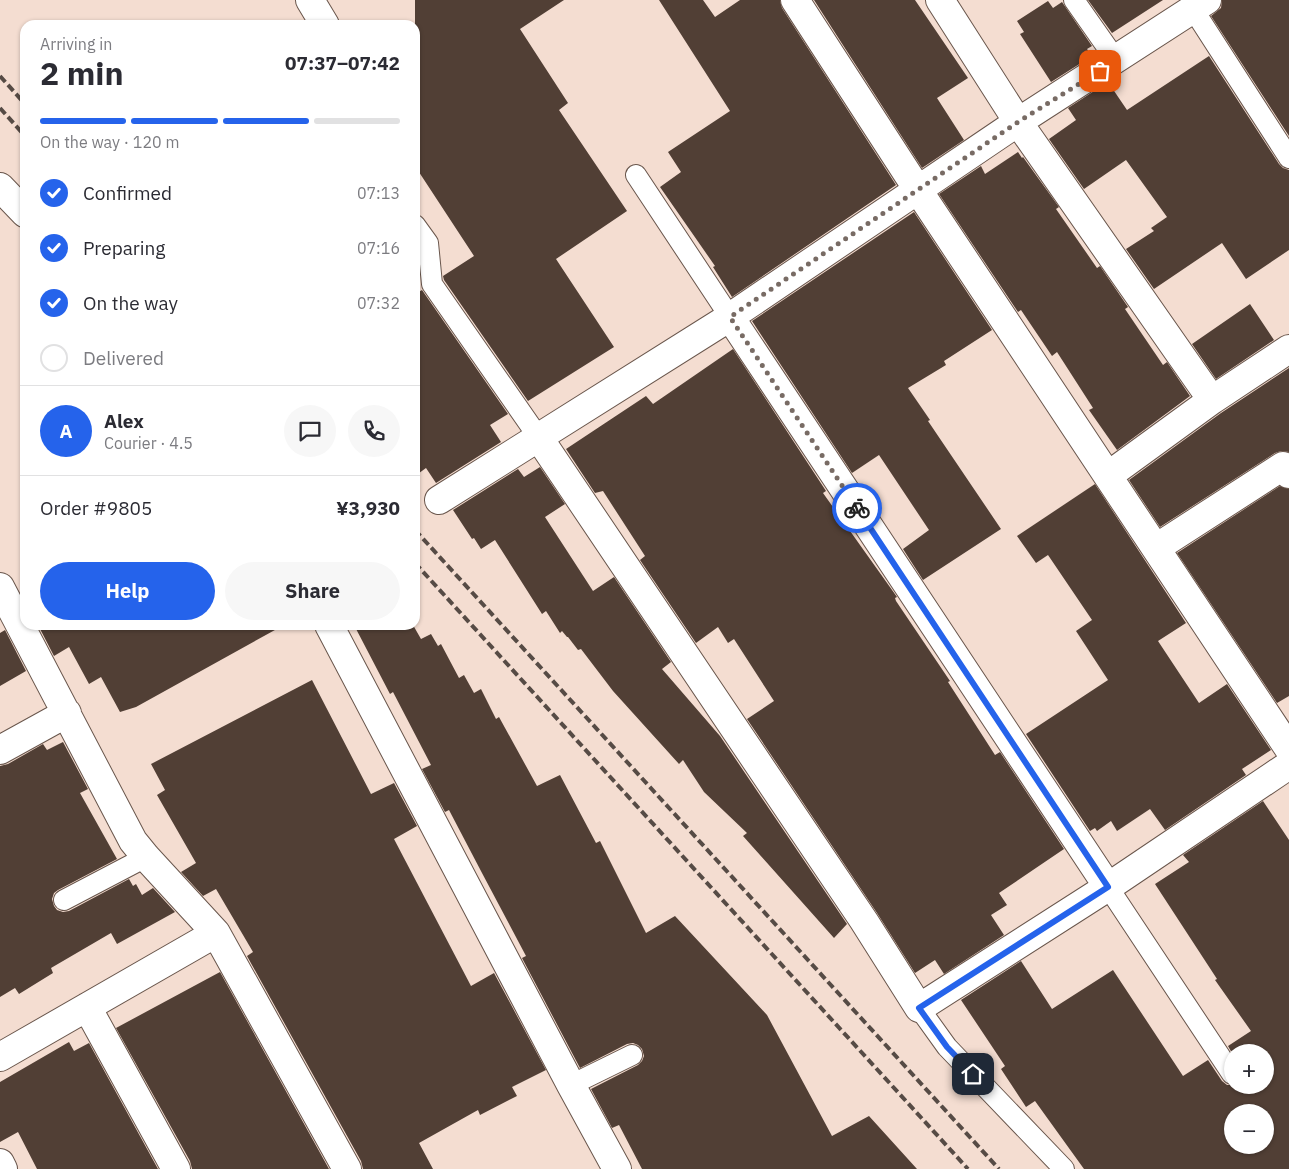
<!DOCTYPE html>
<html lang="en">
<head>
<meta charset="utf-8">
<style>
	body { margin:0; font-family:"IBM Plex Sans",sans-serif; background:#f7f7f7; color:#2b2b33; height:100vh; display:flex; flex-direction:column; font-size:19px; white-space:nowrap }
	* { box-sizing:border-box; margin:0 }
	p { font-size:16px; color:#7c7c81 }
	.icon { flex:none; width:28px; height:28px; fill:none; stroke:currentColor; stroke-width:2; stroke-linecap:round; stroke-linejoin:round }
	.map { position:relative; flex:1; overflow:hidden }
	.sheet { position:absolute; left:20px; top:20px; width:400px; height:610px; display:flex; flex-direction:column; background:#fff; border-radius:15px; box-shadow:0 1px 4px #0004 }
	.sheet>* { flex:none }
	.tools { position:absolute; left:1224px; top:1044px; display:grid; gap:10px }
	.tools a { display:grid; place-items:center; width:50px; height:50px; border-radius:50%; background:#fff; box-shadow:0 1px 4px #0004; font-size:25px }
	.pin { position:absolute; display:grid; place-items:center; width:42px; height:42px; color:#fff; margin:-21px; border-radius:10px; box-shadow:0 2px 8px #0006 }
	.courier { position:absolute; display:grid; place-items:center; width:50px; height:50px; margin:-25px; border:4px solid #2563eb; border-radius:50%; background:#fff; color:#222; box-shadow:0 1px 6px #0007 }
	.head em { font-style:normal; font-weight:700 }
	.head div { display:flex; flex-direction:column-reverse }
	.head { display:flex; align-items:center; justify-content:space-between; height:85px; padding:0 20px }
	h1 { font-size:32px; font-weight:700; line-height:38px }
	.bar { display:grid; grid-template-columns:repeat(4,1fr); gap:8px 5px; align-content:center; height:60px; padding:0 20px }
	.bar i { height:6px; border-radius:4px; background:#e1e1e2 }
	.bar .active { background:#2563eb }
	.bar p { grid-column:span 4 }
	.line { display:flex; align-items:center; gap:12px; padding:0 20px; border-top:1px solid #e1e1e2 }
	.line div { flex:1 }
	.round { display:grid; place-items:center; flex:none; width:52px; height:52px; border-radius:26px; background:#f7f7f7 }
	ol { padding:0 20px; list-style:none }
	li { display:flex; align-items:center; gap:15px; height:55px }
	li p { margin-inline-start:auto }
	li .icon { padding:5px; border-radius:50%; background:#2563eb; color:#fff; stroke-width:4 }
	li:last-child { color:#7c7c81 }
	li i { width:28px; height:28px; border:2px solid #e1e1e2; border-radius:50% }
	.primary-button { display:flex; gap:10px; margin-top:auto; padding:10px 20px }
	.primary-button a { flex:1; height:58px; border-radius:30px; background:#2563eb; color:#fff; font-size:20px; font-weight:700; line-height:58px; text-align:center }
	.primary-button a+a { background:#f7f7f7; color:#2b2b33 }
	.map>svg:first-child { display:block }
	.building { fill:#513f35; fill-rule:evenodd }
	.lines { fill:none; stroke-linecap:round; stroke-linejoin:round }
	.lane-casing { stroke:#69564c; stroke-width:22 }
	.street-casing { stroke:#69564c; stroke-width:30 }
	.lane { stroke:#fff; stroke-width:20 }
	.street { stroke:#fff; stroke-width:28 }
	.rail { stroke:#564b45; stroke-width:4; stroke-dasharray:8 4; stroke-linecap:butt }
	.done { stroke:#786b64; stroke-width:5; stroke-dasharray:0 9 }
	.route { stroke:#2563eb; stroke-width:6 }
</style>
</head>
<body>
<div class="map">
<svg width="1289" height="1169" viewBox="0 0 1289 1169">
	<rect width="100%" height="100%" fill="#f4ddd1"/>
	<path class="building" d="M415,0h149l-44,29 48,74 -9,7 68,101 -71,48 58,88 -86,54 -84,-121 -1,-4 31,-20 -59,-90z
		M659,0h44l12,17 25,-17h40l2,8 114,177 -164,112 -19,-30 2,-1 -55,-79 21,-15 -13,-20 62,-41z
		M814,0h101l53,78 -31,20 27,42 -42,28z
		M1088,0h75l-51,33z
		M1222,0h67v136l-78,-120 10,-8z
		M1048,1l5,7 9,-6 30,44 -5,3 5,7 -41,26 -31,-48 4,-2 -7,-11z
		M1209,56l70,108 4,4 6,2v80l-43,29 -24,-36 -68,46 -28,-40 28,-18 -3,-3 16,-11 -41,-57 -42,29 -35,-50 27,-19 -8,-12 40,-26 19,28z
		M1018,152l4,6 1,-1 36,50 -3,2 41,59 3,-2 28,41 -3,2 38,56 4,-3 23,34 -73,54 -28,-40 4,-2 -36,-56 -5,4 -31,-46 -3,2 -79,-118 42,-28 4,8z
		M914,212l78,118 -48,31 2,4 -38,23 22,32 -2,1 73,108 -78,51 -20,-31 26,-19 -50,-75 -27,18 -100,-152z
		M422,290l86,124 -18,11 11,17 -65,41 -10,-15 -11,8v-182z
		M1250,304l24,36 -58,39 -24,-35z
		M733,349l93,142 -3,2 74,104 -2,1 1,3 54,80 -2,1 47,73 5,-3 64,97 -65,44 8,12 -16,10 13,20 -60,39 -9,-14 -20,13 -38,-60 -130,-194 27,-18 -40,-62 -6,4 -10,-16 -22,16 -56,-83 5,-4 -42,-65 -8,2 -29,-44 80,-53 7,8z
		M1289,368v84l-8,-1 -6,2 -115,74 -31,-47 92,-67z
		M540,467l25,37 -20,13 48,74 21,-14 57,85 -9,7 58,67 127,188 -13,14 -91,-102 4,-3 -43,-41 -21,-32 -4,4 -66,-73 -32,-42 -3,1 -10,-13h-1l-5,-6 -2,2 -14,-22 -4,3 -47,-74 -14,9 -7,-11 -2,1 -19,-29 65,-41 6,8z
		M1095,484l91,139 -28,18 41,62 28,-19 44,66 -29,19 4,6 -81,55 -15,-21 -33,22 -6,-10 -14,10 -2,-3 -5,3 -64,-97 82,-54 -32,-49 16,-11 -44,-65 -12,8 -19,-27z
		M1280,486l9,3v207l-12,7 -100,-150z
		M38,625h246l-148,82 -16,5 -19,-35 -12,7 -20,-37 -15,9z
		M354,625h59l8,14 10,-5 7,12 3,-2 18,34 5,-3 10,18 7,-4 15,30 3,-2 38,69 23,-11 36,68 4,-2 46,92 29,-17 92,99 65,121 37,-20 48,53h-275l-23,-44 -7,3 -21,-39 47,-24 4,-4 2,-5 -2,-7 -4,-4 -5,-2 -6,1 -47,24 -58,-110 4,-2 -44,-83 -33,-63 -4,2 -23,-43 9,-4 -38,-73 -3,2z
		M5,630l21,41 -26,15v-53z
		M312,680l59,114 23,-11 23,43 -23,13 77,147 23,-13 52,97 -34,17 5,9 -37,19 -2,-5 -59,33 14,26h-70l-2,-8 -114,-205 6,-4 -37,-63 -13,7 -22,-24 15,-9 -39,-68 8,-5 -14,-26z
		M63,742l25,47 -8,4 37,66 -59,31 -4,3 -2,6 2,7 3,4 6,2 6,-1 60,-32 4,7 3,-2 6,11 11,-7 22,24 -58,32 -6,-11 -60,35 2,5 -34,21 -4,-6 -15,9v-231l8,-2 35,-20 4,6z
		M1263,801l26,39v329h-205l-49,-68 -9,6 -25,-38 4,-3 -44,-66 60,-39 31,48 61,-39 70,106 25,-16 14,21 5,4h38v-33l-33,1 -4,-7 23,-15 -36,-51 2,-1 -62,-95 34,-22 -6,-7zM1232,1112h33v33h-33z
		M220,972l109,197h-137l-2,-8 -74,-133z
		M69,1042l5,9 15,-8 69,126h-121l-19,-37 -18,10v-60z"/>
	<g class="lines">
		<g class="lane-casing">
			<path id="lane" d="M1074,0l42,60
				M1193,9l96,149
				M636,175l94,142
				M415,225l13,18 4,41 107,154
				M1108,887l124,187
				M64,900l82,-43
				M919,1008l28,39 117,122
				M571,1085l61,-30"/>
		</g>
		<g class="street-casing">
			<path id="street" d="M310,0l15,25
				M795,0l123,190 371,559
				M940,0l78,122 194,278
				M0,187l25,26
				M539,438l325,483 55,87 189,-121 181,-122
				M1109,475l103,-75 77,-51
				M439,500l291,-183
				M1156,548l127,-82 6,8
				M0,587l133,254 13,16 70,76 131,236
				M329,625l242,460 46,84
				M0,750l67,-37
				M1108,887l-378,-570 288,-195 189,-122
				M87,1007l89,162
				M0,1057l216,-124
				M0,1163l3,6"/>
		</g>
		<use href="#lane" class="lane"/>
		<use href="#street" class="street"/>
		<path class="rail" d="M0,76l25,28
			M0,108l25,28
			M415,530l584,639
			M415,563l553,606"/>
	</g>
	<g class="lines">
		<path class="done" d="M857,508l-127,-191 288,-195 82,-51"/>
		<path class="route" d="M857,508l251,379 -189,121 28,39 26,27"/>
	</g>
</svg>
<div class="tools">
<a>+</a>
<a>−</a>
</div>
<div class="pin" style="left:1100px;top:71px;background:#ea580c"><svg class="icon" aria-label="bag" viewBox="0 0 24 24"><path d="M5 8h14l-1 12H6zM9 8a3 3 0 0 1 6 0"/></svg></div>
<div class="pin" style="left:973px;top:1074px;background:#1f2937"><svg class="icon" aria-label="home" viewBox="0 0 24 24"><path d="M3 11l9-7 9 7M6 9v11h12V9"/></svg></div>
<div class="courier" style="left:857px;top:508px"><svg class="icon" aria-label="bike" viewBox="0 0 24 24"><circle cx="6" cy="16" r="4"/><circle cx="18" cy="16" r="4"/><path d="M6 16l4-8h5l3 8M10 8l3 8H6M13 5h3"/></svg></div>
<section class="sheet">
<div class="head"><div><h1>2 min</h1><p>Arriving in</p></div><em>07:37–07:42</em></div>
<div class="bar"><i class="active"></i><i class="active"></i><i class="active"></i><i></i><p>On the way · 120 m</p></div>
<ol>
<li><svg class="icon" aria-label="check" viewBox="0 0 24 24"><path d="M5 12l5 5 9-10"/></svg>Confirmed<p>07:13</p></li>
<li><svg class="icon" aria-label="check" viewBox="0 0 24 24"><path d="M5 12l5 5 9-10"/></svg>Preparing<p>07:16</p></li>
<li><svg class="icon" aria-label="check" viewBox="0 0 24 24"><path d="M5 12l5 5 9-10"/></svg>On the way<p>07:32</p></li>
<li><i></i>Delivered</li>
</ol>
<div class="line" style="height:90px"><b class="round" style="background:#2563eb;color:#fff">A</b><div><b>Alex</b><p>Courier · 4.5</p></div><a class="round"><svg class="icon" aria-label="chat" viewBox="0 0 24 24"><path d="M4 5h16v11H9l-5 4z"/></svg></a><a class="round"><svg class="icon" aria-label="phone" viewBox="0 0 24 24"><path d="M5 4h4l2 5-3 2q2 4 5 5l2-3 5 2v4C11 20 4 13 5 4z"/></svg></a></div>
<div class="line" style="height:65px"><div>Order #9805</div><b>¥3,930</b></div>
<div class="primary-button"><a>Help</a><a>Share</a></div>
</section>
</div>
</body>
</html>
